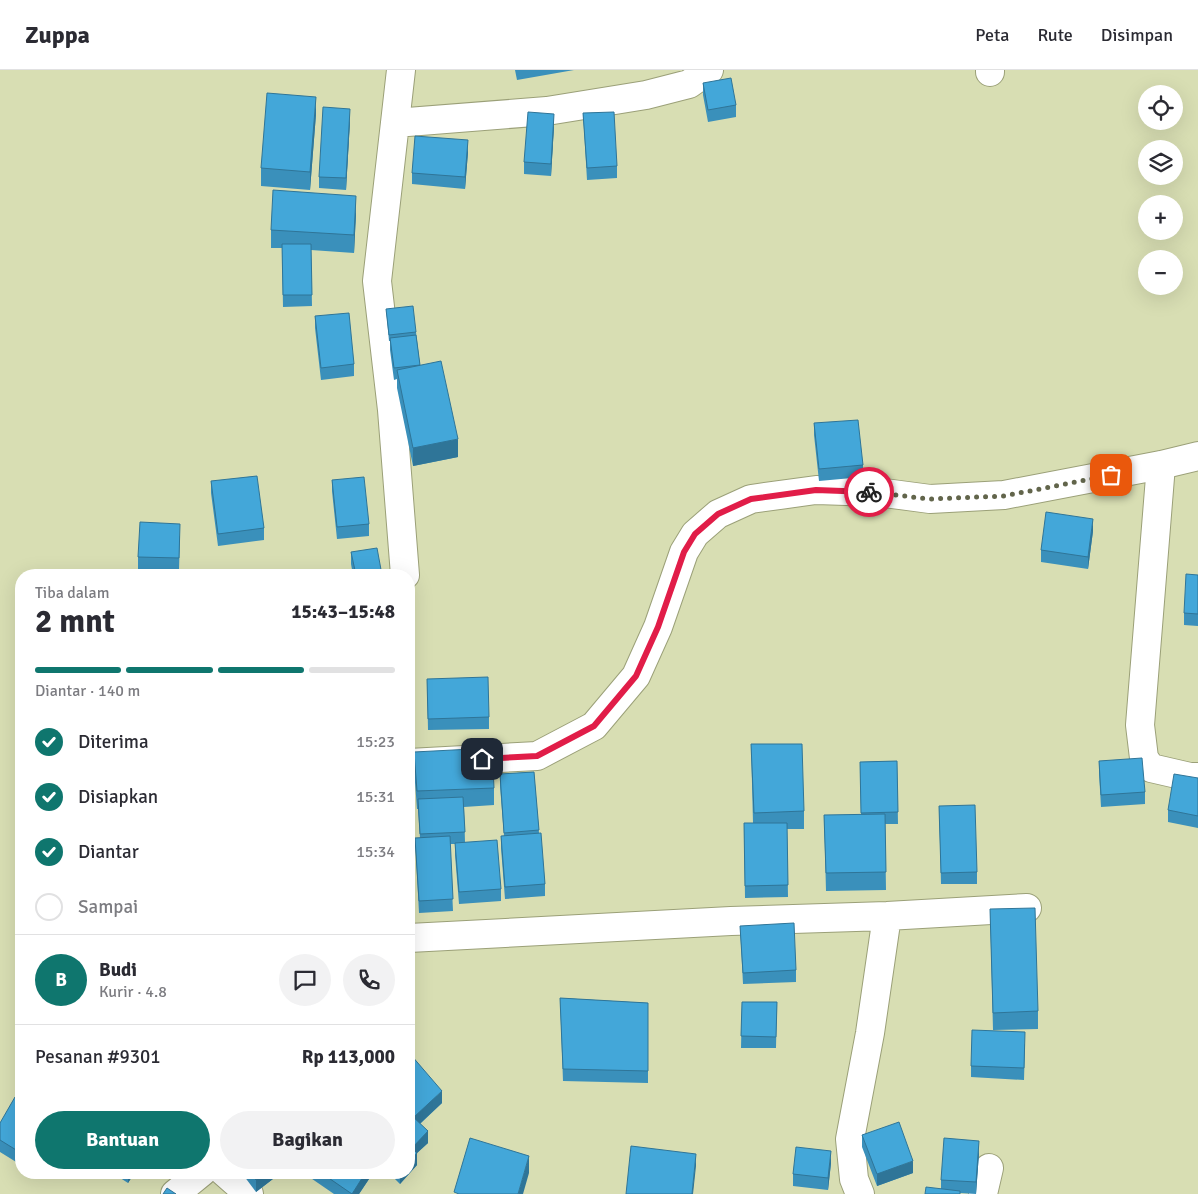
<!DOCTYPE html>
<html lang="id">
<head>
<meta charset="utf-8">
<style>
	body { margin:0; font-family:Signika,sans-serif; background:#f2f2f3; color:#2b2b33; height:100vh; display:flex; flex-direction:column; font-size:19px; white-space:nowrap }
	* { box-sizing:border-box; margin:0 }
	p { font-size:16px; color:#7c7c81 }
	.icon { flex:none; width:28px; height:28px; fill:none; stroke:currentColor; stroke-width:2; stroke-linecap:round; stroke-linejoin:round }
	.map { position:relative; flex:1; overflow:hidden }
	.side { position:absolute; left:15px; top:499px; width:400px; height:610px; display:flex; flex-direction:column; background:#fff; border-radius:20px; box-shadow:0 5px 20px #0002 }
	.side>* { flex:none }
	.fabs { position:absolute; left:1138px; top:15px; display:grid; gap:10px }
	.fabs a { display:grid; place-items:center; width:45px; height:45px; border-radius:50%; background:#fff; box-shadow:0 5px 20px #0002; font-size:25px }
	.pin { position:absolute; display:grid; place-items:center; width:42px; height:42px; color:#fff; margin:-21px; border-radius:10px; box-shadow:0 2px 8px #0006 }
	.courier { position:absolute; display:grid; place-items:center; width:50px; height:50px; margin:-25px; border:4px solid #e11d48; border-radius:50%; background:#fff; color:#222; box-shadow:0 1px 6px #0007 }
	.overview em { font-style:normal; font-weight:700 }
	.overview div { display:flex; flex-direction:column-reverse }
	.overview { display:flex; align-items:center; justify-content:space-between; height:85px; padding:0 20px }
	h1 { font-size:32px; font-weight:700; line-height:38px }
	.bar { display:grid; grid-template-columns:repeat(4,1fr); gap:8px 5px; align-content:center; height:60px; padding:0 20px }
	.bar i { height:6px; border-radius:4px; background:#e1e1e2 }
	.bar .selected { background:#0f766e }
	.bar p { grid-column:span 4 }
	.line { display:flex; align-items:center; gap:12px; padding:0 20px; border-top:1px solid #e1e1e2 }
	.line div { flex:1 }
	.round { display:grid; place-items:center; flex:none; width:52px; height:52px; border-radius:26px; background:#f2f2f3 }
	ol { padding:0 20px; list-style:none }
	li { display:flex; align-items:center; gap:15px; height:55px }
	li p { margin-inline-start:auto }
	li .icon { padding:5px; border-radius:50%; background:#0f766e; color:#fff; stroke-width:4 }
	li:last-child { color:#7c7c81 }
	li i { width:28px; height:28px; border:2px solid #e1e1e2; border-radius:50% }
	.action { display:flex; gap:10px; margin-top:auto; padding:10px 20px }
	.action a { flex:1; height:58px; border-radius:30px; background:#0f766e; color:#fff; font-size:20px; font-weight:700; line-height:58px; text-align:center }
	.action a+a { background:#f2f2f3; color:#2b2b33 }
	header { display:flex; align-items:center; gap:30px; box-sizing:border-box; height:70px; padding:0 25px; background:#fff; border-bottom:1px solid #e1e1e2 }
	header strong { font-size:24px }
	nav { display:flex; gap:28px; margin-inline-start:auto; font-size:18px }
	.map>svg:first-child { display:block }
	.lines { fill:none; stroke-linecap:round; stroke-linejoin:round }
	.minor-casing { stroke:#9ba078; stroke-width:30 }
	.minor { stroke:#fff; stroke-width:28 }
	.wall { fill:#3a90bb }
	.shaded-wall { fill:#2f7598 }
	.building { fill:#43a7d9; stroke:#2f7598 }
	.done { stroke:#62654b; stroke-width:5; stroke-dasharray:0 9 }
	.route { stroke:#e11d48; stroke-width:6 }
</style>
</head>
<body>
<header>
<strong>Zuppa</strong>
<nav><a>Peta</a><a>Rute</a><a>Disimpan</a></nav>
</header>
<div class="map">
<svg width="1198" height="1124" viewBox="0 0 1198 1124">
	<rect width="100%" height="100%" fill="#d8deb3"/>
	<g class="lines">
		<g class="minor-casing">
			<path id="minor" d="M401,0l-24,211 15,129 13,165
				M990,0v2
				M395,53l152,-12 99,-16 43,-11 20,-14
				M1161,395l-21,260 4,33 7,10 39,9h8
				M409,693l128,-7 57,-30 42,-50 22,-49 26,-75 11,-18 23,-20 33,-15 65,-9 61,2 53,7 74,-4 157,-30 37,-9
				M409,868l322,-17 156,-5 140,-8
				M224,1102l25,22
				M175,1124l27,-22
				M860,1124l-6,-15 -4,-40 20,-106 17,-117
				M983,1124l6,-26"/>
		</g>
		<use href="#minor" class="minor"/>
	</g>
	<path class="wall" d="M515,0h59l-57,10z
		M703,13l33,22v12l-28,5 -5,-27z
		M583,43l34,53v12l-30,2z
		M316,44l-6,76 -49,-4v-18z
		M350,51l-4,69 -27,-2v-11z
		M554,56l-3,50 -27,-2v-12z
		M468,82l-3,37 -53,-5v-11z
		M356,143l-2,40 -43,-3 1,56 -29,1 -1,-59h-11v-18z
		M386,239l30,23 4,33 38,92 -45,9 -16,-78v-9l-3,1 -4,-30v-9h-1z
		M315,246l39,48v12l-33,4 -6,-52z
		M814,353l49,42v12l-44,4 -5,-46z
		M332,410l37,44v12l-32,3 -5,-48z
		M211,411l53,47v12l-46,6 -7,-53z
		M1093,461l-5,38 -47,-7v-12z
		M180,466l-1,34 -41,-1v-12z
		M351,482l31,23h-29l-2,-11z
		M1198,505v51l-14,-1v-12z
		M427,609l62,38v12l-61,1z
		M751,674l53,67v18h-17l1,68 -43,1 -1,-75h9z
		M414,682l80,36v17l-30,2 1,35 36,47v12l-42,3 -4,-49v-11h-5l3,67 -34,2 -4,-75h5l-2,-29h-1l-3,-40z
		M897,691l1,63h-13l1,66 -60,1 -2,-76h37l-1,-53z
		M1099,691l46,31v12l-44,3 -2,-34z
		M534,702l5,61 6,51v12l-40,3 -4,-51v-12h3l-4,-50v-12z
		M1198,708v50l-30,-6v-12z
		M939,736l38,66v12h-36z
		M990,839l48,102v18l-45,1z
		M740,856l56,44v12l-53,2z
		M560,928l88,5v80l-85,-2z
		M742,932h35l-1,46h-35z
		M1025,974l-1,36 -53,-3v-11z
		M409,987l33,46 -22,21 8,19 -11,10v12l-17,19 -12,-12h21z
		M21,1031v64l-21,-13v-29z
		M862,1065l51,38 -36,13 -15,-39z
		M979,1083l-3,41 -16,-1 -19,-4v-9z
		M831,1093l-3,27 -35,-4v-12z
		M34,1102h11l-3,5z
		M111,1102h24l-7,11z
		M241,1102h41l-26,20z
		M302,1102h69v4l-12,18h-25z"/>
	<path class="shaded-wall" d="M316,27v17l-6,76v-18z
		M350,39v12l-4,69v-12z
		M554,44v12l-3,50v-12z
		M468,70v12l-3,37v-12z
		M356,126v17l-2,40v-18z
		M458,369v18l-45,9v-18z
		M1093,449v12l-5,38v-12z
		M442,1021v12l-28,26v-12z
		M428,1061v12l-11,10v12l-17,19v-12h9v-9l3,-15z
		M979,1071v12l-3,41v-12z
		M831,1081v12l-3,27v-12z
		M696,1084v12l-3,28h-1z
		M529,1086v17l-6,21h-5z
		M913,1091v12l-36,13v-12z
		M128,1102h7l-7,11z
		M266,1102h16l-26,20v-12z
		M366,1102h5v4l-12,18h-7z"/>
	<path class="building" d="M731,8l5,27 -28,5 -5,-27z
		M267,23l49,4 -6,75 -49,-4z
		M323,37l27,2 -4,69 -27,-1z
		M528,42l26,2 -3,50 -27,-2z
		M614,42l3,54 -30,2 -4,-55z
		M415,66l53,4 -3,37 -53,-4z
		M273,120l83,6 -2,39 -83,-5z
		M282,174h29l1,51h-29z
		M413,236l3,26 -27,3 -3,-26z
		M349,243l5,51 -33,4 -6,-52z
		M416,265l4,30 -26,3 -4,-30z
		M441,291l17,78 -45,9 -16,-78z
		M858,350l5,45 -44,4 -5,-46z
		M257,406l7,52 -46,6 -7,-53z
		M364,407l5,47 -32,3 -5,-47z
		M1046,442l47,7 -5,38 -47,-7z
		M140,452l40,2 -1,34 -41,-1z
		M377,478l5,27h-26l-5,-23z
		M1186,504l12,1v39l-14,-1z
		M488,607l1,40 -61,2 -1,-40z
		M751,674h51l2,67 -50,2z
		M492,678l2,40 -77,3 -3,-39z
		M1142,688l3,34 -44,3 -2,-34z
		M897,691l1,51 -37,1 -1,-51z
		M534,702l5,58 -35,3 -4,-59z
		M1174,704l24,4v38l-30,-6z
		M463,727l2,35 -45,2 -2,-35z
		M975,735l2,67 -36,1 -2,-67z
		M885,744l1,58 -60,1 -2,-58z
		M744,753h43l1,62 -43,1z
		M541,763l4,51 -40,3 -4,-51z
		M450,766l3,63 -34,2 -4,-63z
		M497,770l4,49 -42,3 -4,-49z
		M1035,838l3,103 -45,2 -3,-104z
		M794,853l2,47 -53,3 -3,-47z
		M560,928l88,5v68l-85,-2z
		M742,932h35l-1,35 -35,-1z
		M972,960l53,2 -1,36 -53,-2z
		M411,985l31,36 -28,26 -5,-6v-54z
		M15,1027l6,4v52l-21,-13v-17z
		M409,1043l19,18 -16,17 5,5 -8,10z
		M899,1052l14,39 -36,13 -15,-39z
		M470,1068l59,18 -11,38h-59l-5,-2z
		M944,1068l35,3 -3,41 -35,-2z
		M631,1076l65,8 -4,40h-66z
		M796,1077l35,4 -3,27 -35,-4z
		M250,1102h16l-10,8z
		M320,1102h46l-14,22z
		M926,1117l34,4v3h-35z
		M167,1118l9,6h-13z"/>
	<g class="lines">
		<path class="done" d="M869,422l61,7 74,-3 107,-21"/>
		<path class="route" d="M482,689l55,-3 57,-30 42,-50 22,-49 26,-75 11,-18 23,-20 33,-15 65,-9 53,2"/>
	</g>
</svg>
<div class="fabs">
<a><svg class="icon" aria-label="locate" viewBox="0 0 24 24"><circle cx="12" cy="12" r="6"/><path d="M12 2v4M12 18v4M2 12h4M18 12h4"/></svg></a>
<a><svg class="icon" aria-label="layers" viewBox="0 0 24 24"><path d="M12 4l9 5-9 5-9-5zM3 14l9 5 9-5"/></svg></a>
<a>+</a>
<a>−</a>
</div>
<div class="pin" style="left:1111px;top:405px;background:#ea580c"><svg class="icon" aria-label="bag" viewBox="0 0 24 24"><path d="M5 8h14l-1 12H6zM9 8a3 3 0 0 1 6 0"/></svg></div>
<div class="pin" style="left:482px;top:689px;background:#1f2937"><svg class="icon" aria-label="home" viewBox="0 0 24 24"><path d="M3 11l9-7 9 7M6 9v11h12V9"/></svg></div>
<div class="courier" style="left:869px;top:422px"><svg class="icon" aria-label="bike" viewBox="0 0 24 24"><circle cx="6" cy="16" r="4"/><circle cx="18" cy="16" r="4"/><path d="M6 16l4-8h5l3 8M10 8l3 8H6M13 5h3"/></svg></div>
<section class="side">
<div class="overview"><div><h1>2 mnt</h1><p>Tiba dalam</p></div><em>15:43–15:48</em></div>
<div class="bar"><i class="selected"></i><i class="selected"></i><i class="selected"></i><i></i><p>Diantar · 140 m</p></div>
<ol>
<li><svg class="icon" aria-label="check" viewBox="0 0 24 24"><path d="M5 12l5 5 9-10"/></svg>Diterima<p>15:23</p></li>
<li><svg class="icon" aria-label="check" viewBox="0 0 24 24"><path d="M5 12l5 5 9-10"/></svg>Disiapkan<p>15:31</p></li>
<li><svg class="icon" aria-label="check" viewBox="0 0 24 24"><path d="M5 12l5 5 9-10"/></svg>Diantar<p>15:34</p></li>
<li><i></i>Sampai</li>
</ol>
<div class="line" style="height:90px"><b class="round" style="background:#0f766e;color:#fff">B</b><div><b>Budi</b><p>Kurir · 4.8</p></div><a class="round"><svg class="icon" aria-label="chat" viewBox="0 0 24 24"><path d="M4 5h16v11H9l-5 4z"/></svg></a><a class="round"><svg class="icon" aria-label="phone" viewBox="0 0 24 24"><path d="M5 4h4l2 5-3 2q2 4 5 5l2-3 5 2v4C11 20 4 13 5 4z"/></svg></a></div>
<div class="line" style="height:65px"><div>Pesanan #9301</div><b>Rp 113,000</b></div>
<div class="action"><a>Bantuan</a><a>Bagikan</a></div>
</section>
</div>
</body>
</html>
